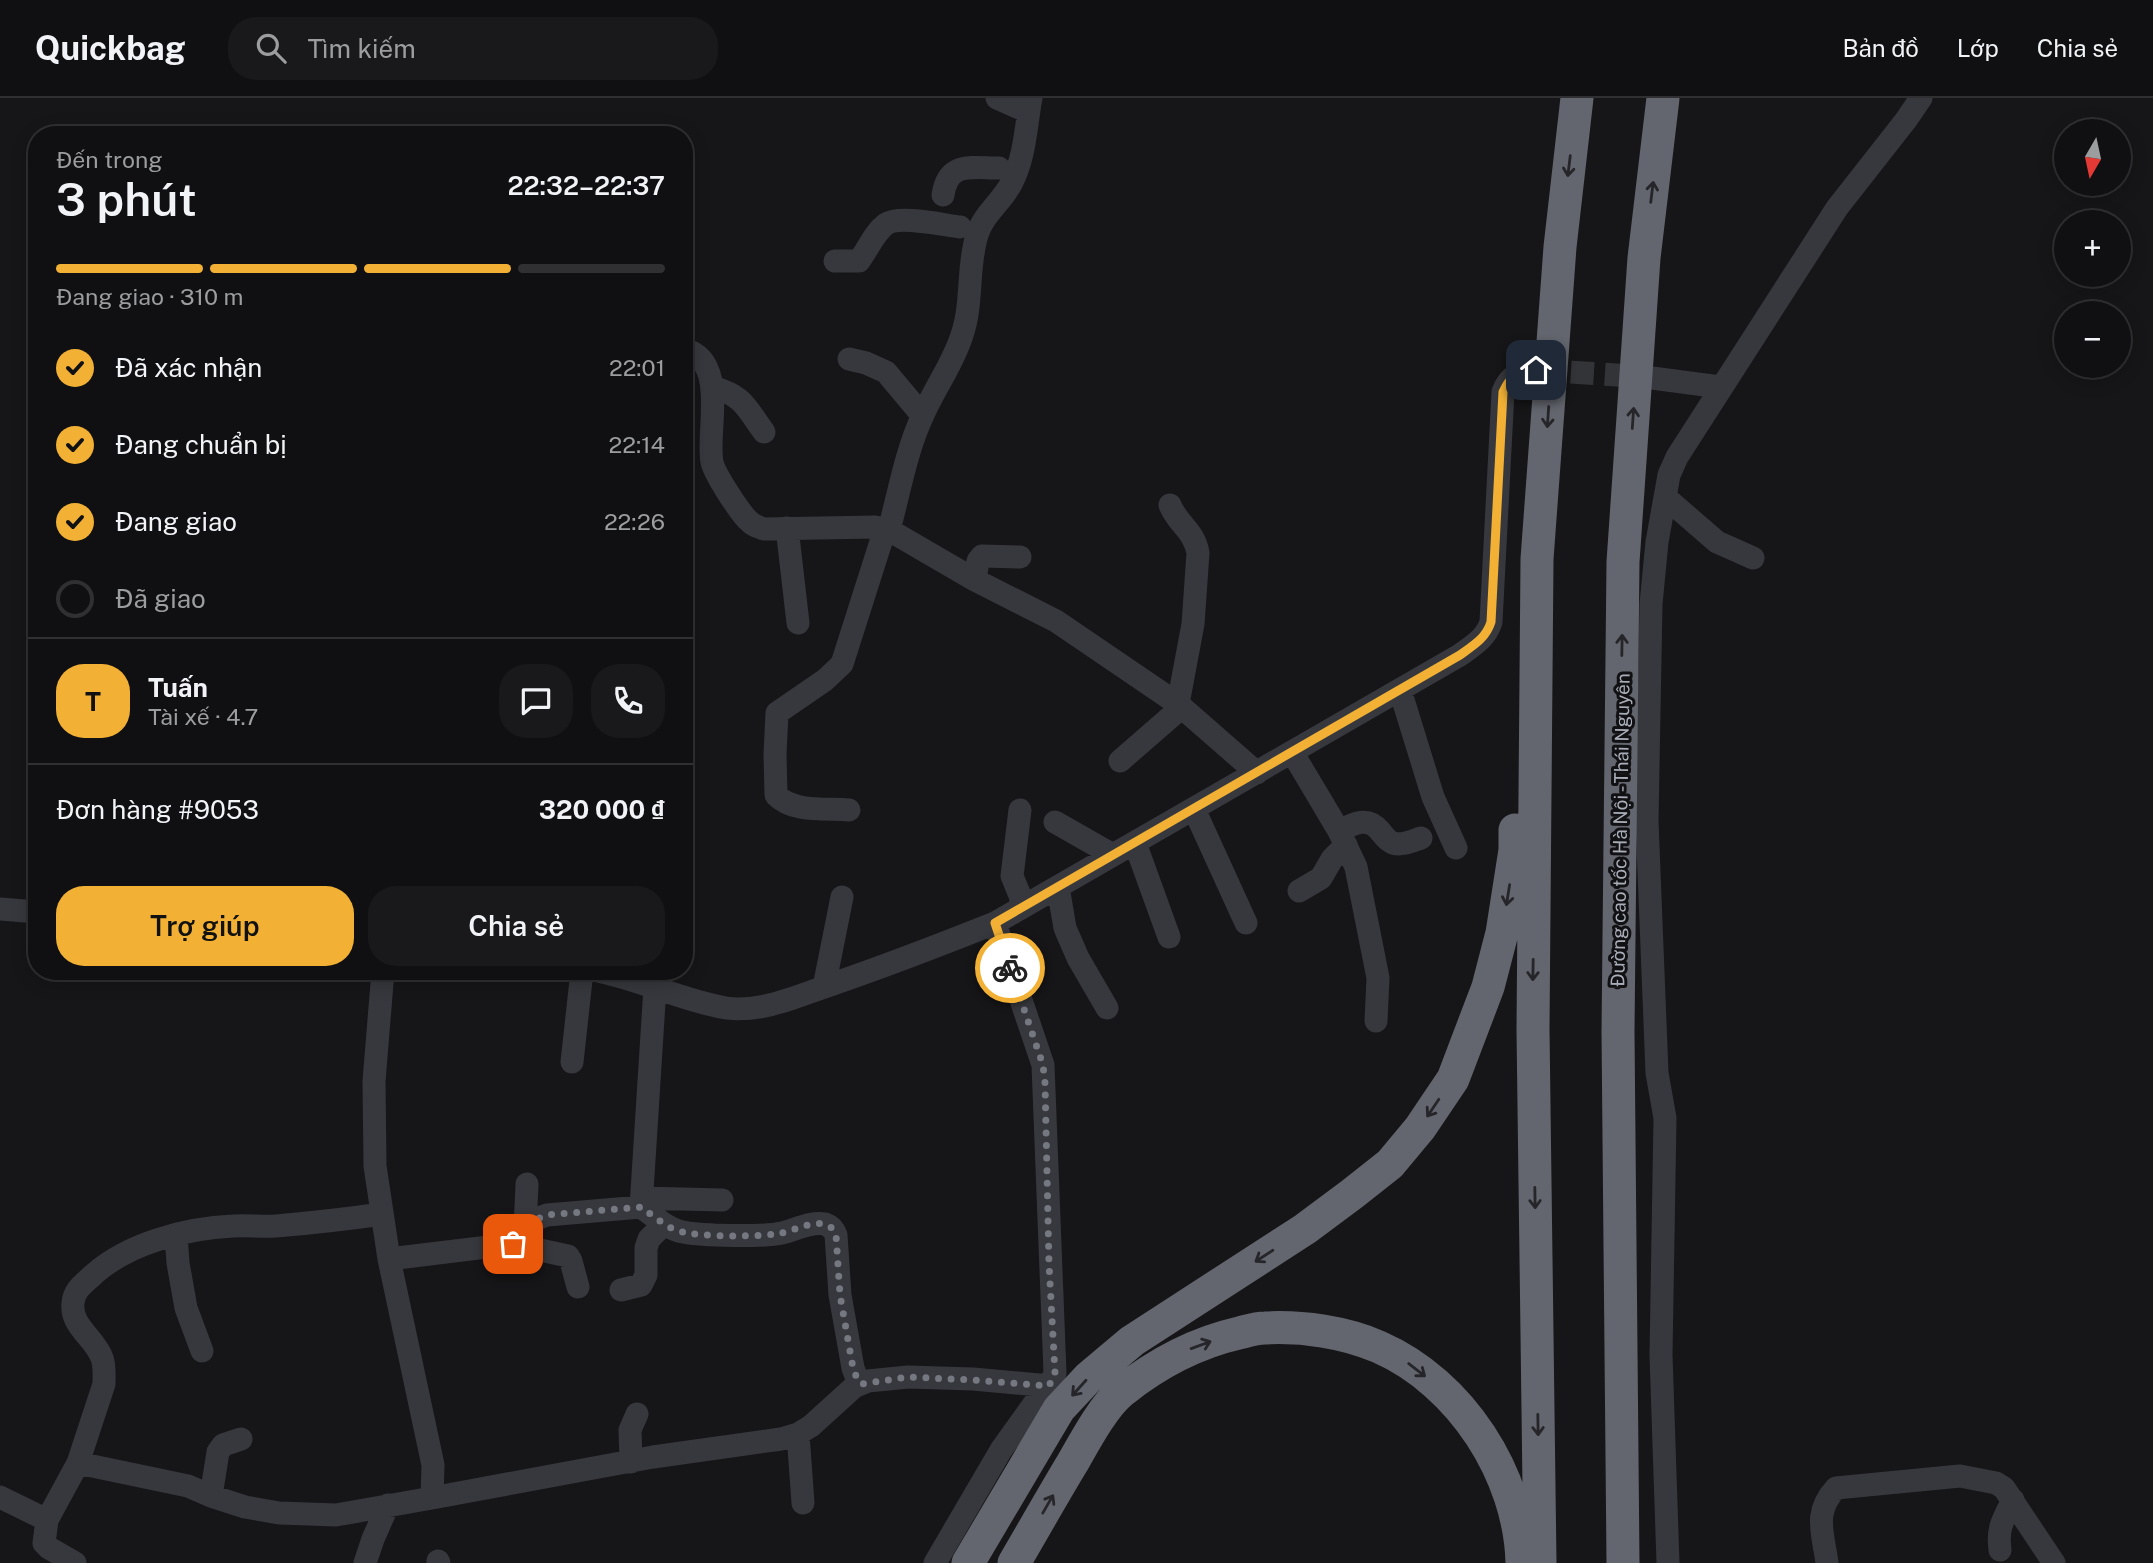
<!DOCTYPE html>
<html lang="vi">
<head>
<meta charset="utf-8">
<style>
	body { margin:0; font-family:"Public Sans",sans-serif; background:#19191b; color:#f1f3f6; height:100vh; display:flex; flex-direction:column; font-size:26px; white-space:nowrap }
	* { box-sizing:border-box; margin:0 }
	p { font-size:23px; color:#9c9d9f }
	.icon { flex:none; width:38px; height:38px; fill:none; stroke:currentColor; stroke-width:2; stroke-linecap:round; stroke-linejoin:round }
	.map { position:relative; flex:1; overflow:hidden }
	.side { position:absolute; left:28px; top:28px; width:665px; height:854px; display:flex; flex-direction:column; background:#101012; border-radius:28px; box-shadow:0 4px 18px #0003,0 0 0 2px #303032 }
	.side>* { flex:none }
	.needle { width:46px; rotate:189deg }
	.buttons { position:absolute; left:2054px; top:21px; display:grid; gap:14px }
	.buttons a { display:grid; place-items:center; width:77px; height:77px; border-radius:50%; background:#101012; box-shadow:0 4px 18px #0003,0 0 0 2px #303032; font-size:35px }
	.pin { position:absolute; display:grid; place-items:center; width:60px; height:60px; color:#fff; margin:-30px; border-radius:14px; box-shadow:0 4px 10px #0006 }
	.courier { position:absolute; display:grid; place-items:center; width:70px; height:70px; margin:-35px; border:5px solid #f2b134; border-radius:50%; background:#fff; color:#222; box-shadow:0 2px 9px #0007 }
	.overview em { font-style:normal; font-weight:600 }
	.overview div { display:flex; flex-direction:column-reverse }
	.overview { display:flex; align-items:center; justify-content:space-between; height:119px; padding:0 28px }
	h1 { font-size:46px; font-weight:600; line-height:52px }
	.bar { display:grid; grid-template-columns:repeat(4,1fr); gap:10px 7px; align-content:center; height:84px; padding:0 28px }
	.bar i { height:9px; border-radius:5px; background:#303032 }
	.bar .on { background:#f2b134 }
	.bar p { grid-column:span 4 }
	.line { display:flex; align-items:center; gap:18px; padding:0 28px; border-top:2px solid #303032 }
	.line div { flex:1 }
	.round { display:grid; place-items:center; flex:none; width:74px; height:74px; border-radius:28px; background:#19191b }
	ol { padding:0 28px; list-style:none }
	li { display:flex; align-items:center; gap:21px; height:77px }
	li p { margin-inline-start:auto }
	li .icon { padding:7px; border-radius:50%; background:#f2b134; color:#111; stroke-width:4 }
	li:last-child { color:#9c9d9f }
	li i { width:38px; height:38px; border:4px solid #303032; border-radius:50% }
	.button { display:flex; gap:14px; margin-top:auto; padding:14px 28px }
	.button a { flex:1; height:80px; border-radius:28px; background:#f2b134; color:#111; font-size:28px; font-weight:600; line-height:80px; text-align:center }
	.button a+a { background:#19191b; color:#f1f3f6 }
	header { display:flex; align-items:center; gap:42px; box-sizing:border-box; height:98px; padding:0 35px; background:#101012; border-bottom:2px solid #303032 }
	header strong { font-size:33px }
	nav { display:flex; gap:38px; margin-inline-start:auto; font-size:24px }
	.search { width:490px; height:63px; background:#19191b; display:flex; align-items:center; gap:18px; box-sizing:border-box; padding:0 24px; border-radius:28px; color:#9c9d9f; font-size:26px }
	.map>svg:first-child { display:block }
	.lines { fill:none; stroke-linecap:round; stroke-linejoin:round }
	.minor-tunnel { stroke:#333438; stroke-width:23; stroke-dasharray:23 11; stroke-linecap:butt }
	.minor { stroke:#37383d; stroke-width:23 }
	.highway { stroke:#63666e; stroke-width:33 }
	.oneway { stroke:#26262a }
	.done { stroke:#757880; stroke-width:7; stroke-dasharray:0 12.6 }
	.route { stroke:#f2b134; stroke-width:9 }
	.labels { text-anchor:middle; stroke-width:6; stroke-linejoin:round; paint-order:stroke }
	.street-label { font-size:19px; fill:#a8adb8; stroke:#111113 }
</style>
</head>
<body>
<header>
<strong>Quickbag</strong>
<div class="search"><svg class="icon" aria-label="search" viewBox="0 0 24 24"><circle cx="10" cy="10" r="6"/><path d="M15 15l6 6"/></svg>Tìm kiếm</div>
<nav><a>Bản đồ</a><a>Lớp</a><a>Chia sẻ</a></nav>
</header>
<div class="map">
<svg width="2153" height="1465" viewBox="0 0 2153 1465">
	<rect width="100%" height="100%" fill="#161618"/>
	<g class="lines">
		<path class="minor-tunnel" d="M1537,272l112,7"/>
		<path class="minor" d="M997,0l31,14
			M943,97c5,-34 28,-27 56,-27
			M835,163h24c9,-12 15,-28 27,-37 13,-9 57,1 74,3
			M684,251c45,12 22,83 28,113 2,11 29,53 38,60 4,4 9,5 14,7l111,-2 14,3 86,50 81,41 122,83 79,69
			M849,261l17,4 20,9 36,43
			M1652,280l68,9
			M712,289c32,9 33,19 52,45
			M1665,399l52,45 36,16
			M1170,407c8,20 24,25 28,48l-5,71 -15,80
			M787,430l11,95
			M889,432c10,-37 17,-78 33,-113 12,-28 31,-53 40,-82 11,-32 5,-68 15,-100 6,-21 26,-34 35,-53 13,-25 14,-57 19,-84
			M975,482l3,-19 4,-5 38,1
			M1400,592l33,107 23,51
			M1292,654l47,79 17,36 22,111 -2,43
			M1120,663l62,-54
			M1194,711l52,114
			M849,712c-22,-2 -56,3 -73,-15l-1,-41 2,-41 48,-33 17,-16 43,-135
			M1020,712l-8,66 9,22 -1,11
			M1055,724l58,33
			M1339,733c15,-8 29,-15 41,0 4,5 7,10 13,12 9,3 19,-2 28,-5
			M1135,745l34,94
			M1058,789l7,41 13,30 29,50
			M1299,793l22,-13 11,-19 14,-14
			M0,811l37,3
			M995,825l465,-268c14,-10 26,-17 31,-33l12,-230c7,-18 15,-18 33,-22
			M598,873c44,9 85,30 128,37 35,5 72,-12 104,-23 55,-19 110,-40 165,-62l48,142 12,308 -5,13 -11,11 -38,53 -66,113
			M824,889l18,-90
			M572,964l10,-91
			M642,1100l80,2
			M641,1109l14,-220
			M525,1131l2,-45
			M176,1137l2,28 8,45 16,43
			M512,1146l56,12 3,5 7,26
			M389,1161l123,-15 22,-24 13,-5 94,-8c13,9 26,22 42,25 19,4 80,5 99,1 13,-3 29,-12 43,-9 6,2 9,6 11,11l4,60 13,73 3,8 5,8
			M621,1192l20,-5 5,-10v-27l3,-9 15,-15
			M798,1336l5,69
			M631,1364l-1,-32 7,-16
			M78,1365l26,-79c0,-8 1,-18 -2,-26 -7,-20 -32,-32 -29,-55 1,-14 12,-20 21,-29 35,-31 93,-46 139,-48 14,-1 29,1 43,0 35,-3 71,-7 106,-12
			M211,1398l7,-44 5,-7 18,-6
			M0,1399l47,23 31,-57 110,23 23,10 34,11 34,6 57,2 96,-17 1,-33 -44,-206 -14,-93 -1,-85 9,-110
			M432,1400l221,-41 128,-18 17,-5 13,-8 43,-39 14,-6 40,-4 65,2 77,7
			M47,1422l-3,23 5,5 26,15
			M2000,1452c-3,-22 3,-30 13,-50
			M438,1463l1,2
			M365,1465l8,-24 15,-34
			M1668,1465l-7,-208 4,-237 -8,-45 -10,-252 4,-217 6,-62 12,-67 8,-18 160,-249 69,-88 15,-22
			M1827,1465c-4,-31 -14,-50 9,-75l124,-12 36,7 8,5 50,75"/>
		<path class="highway" d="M968,1465l91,-154 29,-31 44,-37 173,-112 47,-35 38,-30 30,-36 33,-49 35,-92 14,-54 13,-83v-20
			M1014,1465c20,-34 39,-68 59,-101 12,-21 30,-55 48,-70 35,-28 74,-49 118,-59 8,-2 17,-5 26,-5 37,-2 80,4 114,19 82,36 141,128 143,216
			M1540,1465l-7,-534 4,-470 23,-312 17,-149
			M1623,1465l-5,-531 5,-470 21,-304 19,-160"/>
	</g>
	<defs><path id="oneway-shaft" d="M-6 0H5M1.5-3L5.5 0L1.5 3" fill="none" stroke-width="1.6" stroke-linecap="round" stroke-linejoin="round" transform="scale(1.75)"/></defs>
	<g class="oneway">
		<use href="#oneway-shaft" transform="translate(1569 68) rotate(97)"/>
		<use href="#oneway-shaft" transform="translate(1652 94) rotate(-83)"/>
		<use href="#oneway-shaft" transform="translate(1548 319) rotate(94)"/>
		<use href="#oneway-shaft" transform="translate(1633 320) rotate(-86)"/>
		<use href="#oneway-shaft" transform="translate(1622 547) rotate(-89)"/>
		<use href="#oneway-shaft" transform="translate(1508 797) rotate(99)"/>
		<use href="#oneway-shaft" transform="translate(1533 872) rotate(91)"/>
		<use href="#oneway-shaft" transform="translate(1433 1010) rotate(124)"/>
		<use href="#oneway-shaft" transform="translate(1535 1100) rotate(89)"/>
		<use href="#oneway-shaft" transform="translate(1264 1158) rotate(147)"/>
		<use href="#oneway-shaft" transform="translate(1201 1247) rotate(-20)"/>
		<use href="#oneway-shaft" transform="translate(1417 1272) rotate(38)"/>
		<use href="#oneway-shaft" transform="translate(1079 1290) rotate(132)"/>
		<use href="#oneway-shaft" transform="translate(1538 1327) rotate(89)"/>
		<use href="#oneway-shaft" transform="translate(1048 1406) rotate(-60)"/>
	</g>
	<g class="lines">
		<path class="done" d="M513,1146l21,-24 13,-5 94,-8c13,9 26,22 42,25 19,5 80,5 99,1 13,-3 29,-12 43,-9 6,2 9,6 11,11l4,60 13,73 3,8 5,8 47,-7 65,3 76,6 6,-13 -6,-109 -4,-181 -2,-18 -33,-97"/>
		<path class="route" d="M1010,870l-15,-45 465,-268c14,-10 26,-17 31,-33l12,-230c8,-18 15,-18 33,-22"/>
	</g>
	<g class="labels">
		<g class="street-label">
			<text transform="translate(1620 732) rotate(-89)" y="7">Đường cao tốc Hà Nội - Thái Nguyên</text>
		</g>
	</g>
</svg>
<div class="buttons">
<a><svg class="needle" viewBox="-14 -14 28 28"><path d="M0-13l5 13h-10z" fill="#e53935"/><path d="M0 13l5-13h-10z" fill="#9c9d9f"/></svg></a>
<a>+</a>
<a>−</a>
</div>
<div class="pin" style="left:513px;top:1146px;background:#ea580c"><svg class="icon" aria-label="bag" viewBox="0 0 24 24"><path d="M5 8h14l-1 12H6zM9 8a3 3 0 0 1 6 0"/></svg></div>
<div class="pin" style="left:1536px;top:272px;background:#1f2937"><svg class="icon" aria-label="home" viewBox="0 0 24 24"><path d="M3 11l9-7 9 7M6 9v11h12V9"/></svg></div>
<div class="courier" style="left:1010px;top:870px"><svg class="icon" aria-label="bike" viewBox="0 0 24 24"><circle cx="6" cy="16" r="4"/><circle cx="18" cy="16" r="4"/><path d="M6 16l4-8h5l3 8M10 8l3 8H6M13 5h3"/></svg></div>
<section class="side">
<div class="overview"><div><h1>3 phút</h1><p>Đến trong</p></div><em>22:32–22:37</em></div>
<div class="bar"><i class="on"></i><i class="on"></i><i class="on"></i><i></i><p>Đang giao · 310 m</p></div>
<ol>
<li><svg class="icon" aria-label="check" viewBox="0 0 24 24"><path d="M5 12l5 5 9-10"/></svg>Đã xác nhận<p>22:01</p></li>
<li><svg class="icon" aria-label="check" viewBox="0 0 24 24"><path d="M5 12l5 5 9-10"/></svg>Đang chuẩn bị<p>22:14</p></li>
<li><svg class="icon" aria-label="check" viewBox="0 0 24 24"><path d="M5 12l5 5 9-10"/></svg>Đang giao<p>22:26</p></li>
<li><i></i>Đã giao</li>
</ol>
<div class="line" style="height:126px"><b class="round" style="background:#f2b134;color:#111">T</b><div><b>Tuấn</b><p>Tài xế · 4.7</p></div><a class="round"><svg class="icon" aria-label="chat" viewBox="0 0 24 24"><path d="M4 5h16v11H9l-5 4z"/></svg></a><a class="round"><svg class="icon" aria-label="phone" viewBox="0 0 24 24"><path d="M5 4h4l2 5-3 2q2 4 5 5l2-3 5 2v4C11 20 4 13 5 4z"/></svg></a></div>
<div class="line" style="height:91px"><div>Đơn hàng #9053</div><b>320 000 ₫</b></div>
<div class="button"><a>Trợ giúp</a><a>Chia sẻ</a></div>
</section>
</div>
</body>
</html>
